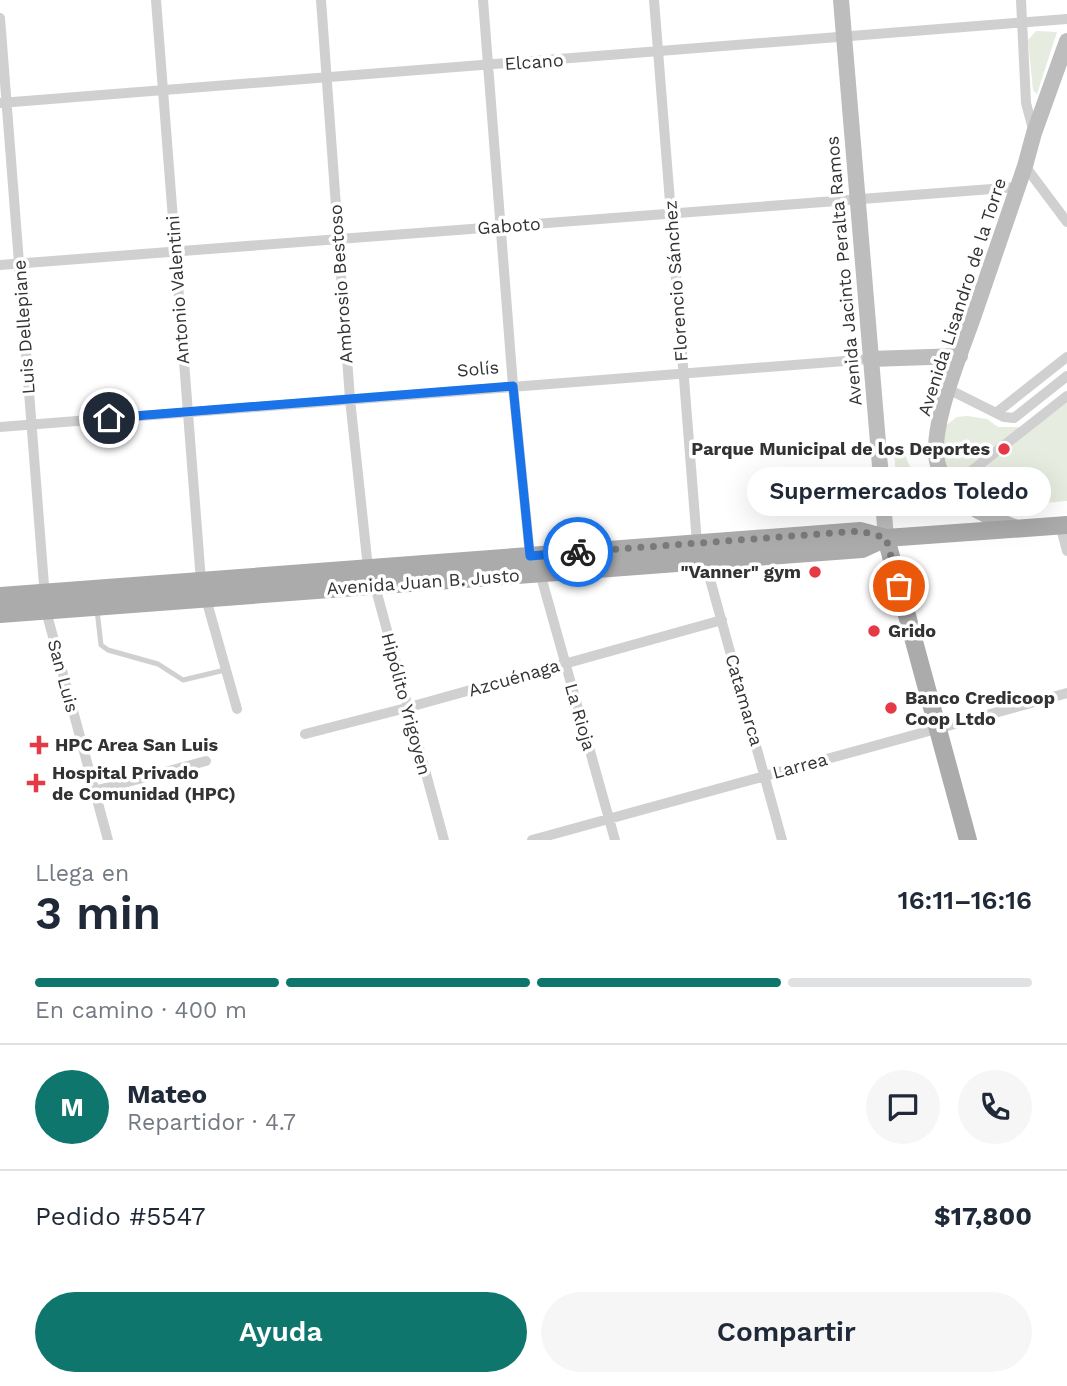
<!DOCTYPE html>
<html lang="es">
<head>
<meta charset="utf-8">
<style>
	body { margin:0; font-family:"Work Sans",sans-serif; background:#f6f6f7; color:#1f2937; height:100vh; display:flex; flex-direction:column; font-size:26px; white-space:nowrap }
	* { box-sizing:border-box; margin:0 }
	p { font-size:23px; color:#747a83 }
	.icon { flex:none; width:38px; height:38px; fill:none; stroke:currentColor; stroke-width:2; stroke-linecap:round; stroke-linejoin:round }
	.map { position:relative; height:840px; overflow:hidden }
	.details { display:flex; flex-direction:column; background:#fff; flex:1 }
	.details>* { flex:none }
	.pin { position:absolute; display:grid; place-items:center; width:60px; height:60px; color:#fff; margin:-30px; border:4px solid #fff; border-radius:50%; box-shadow:0 2px 7px #0007 }
	.courier { position:absolute; display:grid; place-items:center; width:70px; height:70px; margin:-35px; border:5px solid #1a73e8; border-radius:50%; background:#fff; color:#222; box-shadow:0 2px 9px #0007 }
	.bubble { position:absolute; height:49px; border-radius:24px; background:#fff; box-shadow:0 7px 28px #0002; font-size:23px; font-weight:600; line-height:49px; text-align:center }
	.headline em { font-style:normal; font-weight:600 }
	.headline div { display:flex; flex-direction:column-reverse }
	.headline { display:flex; align-items:center; justify-content:space-between; height:119px; padding:0 35px }
	h1 { font-size:46px; font-weight:600; line-height:52px }
	.bar { display:grid; grid-template-columns:repeat(4,1fr); gap:10px 7px; align-content:center; height:84px; padding:0 35px }
	.bar i { height:9px; border-radius:5px; background:#e0e1e3 }
	.bar .on { background:#0f766e }
	.bar p { grid-column:span 4 }
	.line { display:flex; align-items:center; gap:18px; padding:0 35px; border-top:2px solid #e0e1e3 }
	.line div { flex:1 }
	.round { display:grid; place-items:center; flex:none; width:74px; height:74px; border-radius:37px; background:#f6f6f7 }
	.action { display:flex; gap:14px; margin-top:auto; padding:14px 35px }
	.action a { flex:1; height:80px; border-radius:42px; background:#0f766e; color:#fff; font-size:28px; font-weight:600; line-height:80px; text-align:center }
	.action a+a { background:#f6f6f7; color:#1f2937 }
	.map>svg:first-child { display:block }
	.green { fill:#e6ecdf }
	.lines { fill:none; stroke-linecap:round; stroke-linejoin:round }
	.lane { stroke:#d0d0d0; stroke-width:5 }
	.street { stroke:#d0d0d0; stroke-width:10 }
	.secondary { stroke:#bdbdbd; stroke-width:16 }
	.primary { stroke:#ababab; stroke-width:18 }
	.done { stroke:#7a7a7a; stroke-width:7; stroke-dasharray:0 12.6 }
	.route { stroke:#1a73e8; stroke-width:9 }
	.poi-dot { fill:#e63946; stroke:#fff; stroke-width:2.5 }
	.labels { text-anchor:middle; stroke-width:7; stroke-linejoin:round; paint-order:stroke }
	.street-label { font-size:18px; fill:#333; stroke:#fff }
	.poi-label { font-size:18px; font-weight:bold; fill:#333; stroke:#fff; text-anchor:start }
</style>
</head>
<body>
<div class="map">
<svg width="1067" height="840" viewBox="0 0 1067 840">
	<rect width="100%" height="100%" fill="#fff"/>
	<path class="green" d="M1036,31l21,1 -20,62 -4,-4 -5,-50z
		M1067,396v105l-81,7 -22,-9 -24,-39 5,-34 12,-9 10,-1 20,3 11,8h27z
		M894,453h11c3,19 26,34 26,53 -13,9 -22,0 -33,-8z"/>
	<g class="lines">
		<path class="lane" d="M97,610l4,35 7,5 50,14 25,16 42,-10"/>
		<path class="street" d="M156,0l45,581 36,128
			M321,0l29,399 18,169 7,18 69,254
			M483,0l30,386 17,170 10,17 75,267
			M654,0l43,543 8,18 77,279
			M1021,0l5,103 8,30
			M0,18l46,593 62,229
			M0,103l1067,-84
			M1025,166l42,56
			M0,265l1018,-78
			M948,389l56,28 10,1 53,-42
			M996,413l71,-56
			M0,427l870,-68
			M960,480l107,-84
			M1060,525l7,26
			M305,734l101,-26 316,-88
			M94,791l112,-30
			M532,840l535,-147"/>
		<path class="secondary" d="M841,0l45,538
			M870,359l90,-3
			M1017,528c-33,-13 -68,-25 -79,-63 -11,-35 25,-117 37,-153 17,-49 33,-97 50,-146l9,-33 33,-92"/>
		<path class="primary" d="M886,538l82,302
			M0,596l860,-65 26,7
			M0,614l862,-65 24,-11 181,-13"/>
	</g>
	<g class="lines">
		<path class="done" d="M578,552l282,-21 26,7 13,48"/>
		<path class="route" d="M109,418l404,-32 17,170 48,-4"/>
	</g>
	<g class="poi-dot">
		<circle cx="1004" cy="449" r="7"/>
		<circle cx="815" cy="572" r="7"/>
		<circle cx="874" cy="631" r="7"/>
		<circle cx="891" cy="708" r="7"/>
		<path d="M35.5 734.5h7v7h7v7h-7v7h-7v-7h-7v-7h7z"/>
		<path d="M32.5 772.5h7v7h7v7h-7v7h-7v-7h-7v-7h7z"/>
	</g>
	<g class="labels">
		<g class="street-label">
			<text transform="translate(534 62) rotate(-4)" y="6">Elcano</text>
			<text transform="translate(509 226) rotate(-4)" y="6">Gaboto</text>
			<text transform="translate(844 271) rotate(-95)" y="6">Avenida Jacinto Peralta Ramos</text>
			<text transform="translate(676 281) rotate(-94)" y="6">Florencio Sánchez</text>
			<text transform="translate(341 284) rotate(-94)" y="6">Ambrosio Bestoso</text>
			<text transform="translate(178 290) rotate(-94)" y="6">Antonio Valentini</text>
			<text transform="translate(962 297) rotate(-72)" y="6">Avenida Lisandro de la Torre</text>
			<text transform="translate(24 327) rotate(-94)" y="6">Luis Dellepiane</text>
			<text transform="translate(478 369) rotate(-5)" y="6">Solís</text>
			<text transform="translate(423 582) rotate(-4)" y="6">Avenida Juan B. Justo</text>
			<text transform="translate(63 676) rotate(75)" y="6">San Luis</text>
			<text transform="translate(514 678) rotate(-16)" y="6">Azcuénaga</text>
			<text transform="translate(744 700) rotate(74)" y="6">Catamarca</text>
			<text transform="translate(406 704) rotate(75)" y="6">Hipólito Yrigoyen</text>
			<text transform="translate(580 717) rotate(74)" y="6">La Rioja</text>
			<text transform="translate(800 766) rotate(-15)" y="6">Larrea</text>
		</g>
		<g class="poi-label">
			<text x="990" y="455" text-anchor="end">Parque Municipal de los Deportes</text>
			<text x="801" y="578" text-anchor="end">"Vanner" gym</text>
			<text x="888" y="637">Grido</text>
			<text x="905" y="704">Banco Credicoop<tspan x="905" dy="21">Coop Ltdo</tspan></text>
			<text x="55" y="751">HPC Area San Luis</text>
			<text x="52" y="779">Hospital Privado<tspan x="52" dy="21">de Comunidad (HPC)</tspan></text>
		</g>
	</g>
</svg>
<div class="pin" style="left:899px;top:586px;background:#ea580c"><svg class="icon" aria-label="bag" viewBox="0 0 24 24"><path d="M5 8h14l-1 12H6zM9 8a3 3 0 0 1 6 0"/></svg></div>
<div class="pin" style="left:109px;top:418px;background:#1f2937"><svg class="icon" aria-label="home" viewBox="0 0 24 24"><path d="M3 11l9-7 9 7M6 9v11h12V9"/></svg></div>
<div class="courier" style="left:578px;top:552px"><svg class="icon" aria-label="bike" viewBox="0 0 24 24"><circle cx="6" cy="16" r="4"/><circle cx="18" cy="16" r="4"/><path d="M6 16l4-8h5l3 8M10 8l3 8H6M13 5h3"/></svg></div>
<div class="bubble" style="left:747px;top:467px;width:304px">Supermercados Toledo</div>
</div>
<section class="details">
<div class="headline"><div><h1>3 min</h1><p>Llega en</p></div><em>16:11–16:16</em></div>
<div class="bar"><i class="on"></i><i class="on"></i><i class="on"></i><i></i><p>En camino · 400 m</p></div>
<div class="line" style="height:126px"><b class="round" style="background:#0f766e;color:#fff">M</b><div><b>Mateo</b><p>Repartidor · 4.7</p></div><a class="round"><svg class="icon" aria-label="chat" viewBox="0 0 24 24"><path d="M4 5h16v11H9l-5 4z"/></svg></a><a class="round"><svg class="icon" aria-label="phone" viewBox="0 0 24 24"><path d="M5 4h4l2 5-3 2q2 4 5 5l2-3 5 2v4C11 20 4 13 5 4z"/></svg></a></div>
<div class="line" style="height:91px"><div>Pedido #5547</div><b>$17,800</b></div>
<div class="action"><a>Ayuda</a><a>Compartir</a></div>
</section>
</body>
</html>
